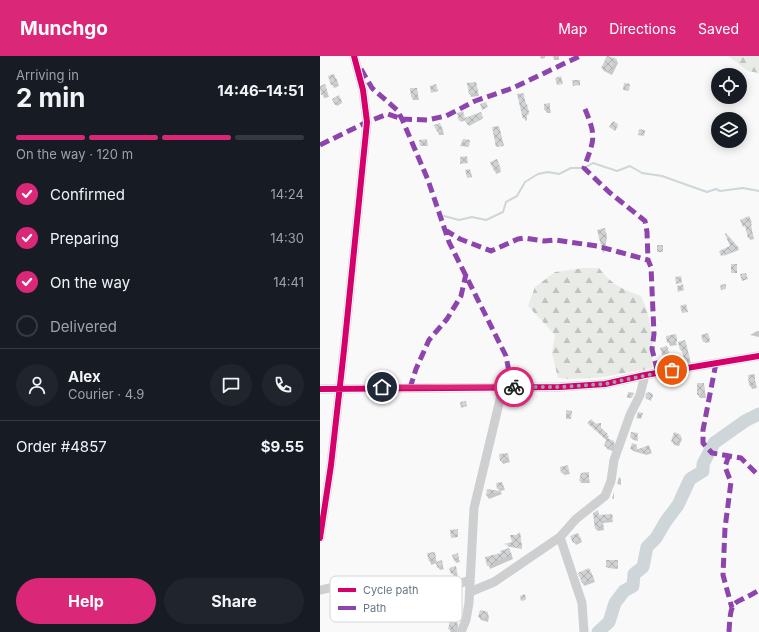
<!DOCTYPE html>
<html lang="en">
<head>
<meta charset="utf-8">
<style>
	body { margin:0; font-family:Inter,sans-serif; background:#20242c; color:#f1f3f6; height:100vh; display:flex; flex-direction:column; font-size:15px; white-space:nowrap }
	* { box-sizing:border-box; margin:0 }
	p { font-size:13px; color:#9ea1a6 }
	.icon { flex:none; width:22px; height:22px; fill:none; stroke:currentColor; stroke-width:2; stroke-linecap:round; stroke-linejoin:round }
	.map { position:relative; flex:1; overflow:hidden }
	.side { display:flex; flex-direction:column; background:#171b24; width:320px }
	.side>* { flex:none }
	.controls { position:absolute; left:391px; top:12px; display:grid; gap:8px }
	.controls a { display:grid; place-items:center; width:36px; height:36px; border-radius:50%; background:#171b24; box-shadow:0 2px 10px #0003; font-size:20px }
	.pin { position:absolute; display:grid; place-items:center; width:34px; height:34px; color:#fff; margin:-17px; border:2px solid #fff; border-radius:50%; box-shadow:0 1px 4px #0007 }
	.courier { position:absolute; display:grid; place-items:center; width:40px; height:40px; margin:-20px; border:3px solid #db2777; border-radius:50%; background:#fff; color:#222; box-shadow:0 1px 5px #0007 }
	.head em { font-style:normal; font-weight:700 }
	.head div { display:flex; flex-direction:column-reverse }
	.head { display:flex; align-items:center; justify-content:space-between; height:68px; padding:0 16px }
	h1 { font-size:26px; font-weight:700; line-height:30px }
	.bar { display:grid; grid-template-columns:repeat(4,1fr); gap:6px 4px; align-content:center; height:48px; padding:0 16px }
	.bar i { height:5px; border-radius:3px; background:#363941 }
	.bar .current { background:#db2777 }
	.bar p { grid-column:span 4 }
	.line { display:flex; align-items:center; gap:10px; padding:0 16px; border-top:1px solid #363941 }
	.line div { flex:1 }
	.round { display:grid; place-items:center; flex:none; width:42px; height:42px; border-radius:21px; background:#20242c }
	ol { padding:0 16px; list-style:none }
	li { display:flex; align-items:center; gap:12px; height:44px }
	li p { margin-inline-start:auto }
	li .icon { padding:4px; border-radius:50%; background:#db2777; color:#fff; stroke-width:4 }
	li:last-child { color:#9ea1a6 }
	li i { width:22px; height:22px; border:2px solid #363941; border-radius:50% }
	.primary-button { display:flex; gap:8px; margin-top:auto; padding:8px 16px }
	.primary-button a { flex:1; height:46px; border-radius:24px; background:#db2777; color:#fff; font-size:16px; font-weight:700; line-height:46px; text-align:center }
	.primary-button a+a { background:#20242c; color:#f1f3f6 }
	header { display:flex; align-items:center; gap:24px; box-sizing:border-box; height:56px; padding:0 20px; background:#db2777; color:#fff }
	header strong { font-size:19px }
	nav { display:flex; gap:22px; margin-inline-start:auto; font-size:14px }
	main { display:flex; flex:1; min-height:0 }
	.map>svg:first-child { display:block }
	.forest { fill:url(#forest-firs) }
	.shadow { fill:#0003 }
	.lines { fill:none; stroke-linecap:round; stroke-linejoin:round }
	.stream { stroke:#ced6d9; stroke-width:2 }
	.river { stroke:#ced6d9; stroke-width:13 }
	.building { fill:url(#building-cross-hatch) }
	.minor { stroke:#cecfd0; stroke-width:9 }
	.quiet { stroke:#8e44ad; stroke-width:5; stroke-dasharray:10 5; stroke-linecap:butt }
	.cycleway-casing { stroke:#fff; stroke-width:8 }
	.cycleway { stroke:#d6006c; stroke-width:6 }
	.done { stroke:#99a4ac; stroke-width:4; stroke-dasharray:0 7.2 }
	.route { stroke:#db2777; stroke-width:5 }
	.key { fill:#fff; stroke:#d1d6da; stroke-width:1 }
	.key-label { font-size:11px; fill:#657683 }
</style>
</head>
<body>
<header>
<strong>Munchgo</strong>
<nav><a>Map</a><a>Directions</a><a>Saved</a></nav>
</header>
<main>
<section class="side">
<div class="head"><div><h1>2 min</h1><p>Arriving in</p></div><em>14:46–14:51</em></div>
<div class="bar"><i class="current"></i><i class="current"></i><i class="current"></i><i></i><p>On the way · 120 m</p></div>
<ol>
<li><svg class="icon" aria-label="check" viewBox="0 0 24 24"><path d="M5 12l5 5 9-10"/></svg>Confirmed<p>14:24</p></li>
<li><svg class="icon" aria-label="check" viewBox="0 0 24 24"><path d="M5 12l5 5 9-10"/></svg>Preparing<p>14:30</p></li>
<li><svg class="icon" aria-label="check" viewBox="0 0 24 24"><path d="M5 12l5 5 9-10"/></svg>On the way<p>14:41</p></li>
<li><i></i>Delivered</li>
</ol>
<div class="line" style="height:72px"><a class="round"><svg class="icon" aria-label="person" viewBox="0 0 24 24"><circle cx="12" cy="8" r="4"/><path d="M4 21q1-7 8-7t8 7"/></svg></a><div><b>Alex</b><p>Courier · 4.9</p></div><a class="round"><svg class="icon" aria-label="chat" viewBox="0 0 24 24"><path d="M4 5h16v11H9l-5 4z"/></svg></a><a class="round"><svg class="icon" aria-label="phone" viewBox="0 0 24 24"><path d="M5 4h4l2 5-3 2q2 4 5 5l2-3 5 2v4C11 20 4 13 5 4z"/></svg></a></div>
<div class="line" style="height:52px"><div>Order #4857</div><b>$9.55</b></div>
<div class="primary-button"><a>Help</a><a>Share</a></div>
</section>
<div class="map">
<svg width="439" height="576" viewBox="0 0 439 576">
	<defs>
		<pattern id="forest-firs" width="22" height="20" patternUnits="userSpaceOnUse"><rect width="22" height="20" fill="#e8ebe6"/><path d="M5 1l3.5 6h-7zM16 11l3.5 6h-7z" fill="#c0c3c0"/></pattern>
		<pattern id="building-cross-hatch" width="8" height="8" patternUnits="userSpaceOnUse"><rect width="8" height="8" fill="#d0d2d3"/><path d="M0 0l8 8M0 8l8-8" fill="none" stroke="#acafb1"/></pattern>
	</defs>
	<rect width="100%" height="100%" fill="#f9f9f9"/>
	<path class="forest" d="M408,0h31v17l-11,-2z
		M264,212h15c13,17 23,21 42,28 11,23 13,46 11,72 -31,6 -62,13 -94,10l-6,-25 3,-18 -27,-29 7,-19 20,-15z"/>
	<path class="shadow" d="M220,0h5v2l-4,1z
		M233,0h6v4h-5z
		M288,0l8,3 2,4 -6,12 -8,-4 -2,-3z
		M9,21l7,1 3,8 -5,2z
		M156,27l3,13 -8,1 -1,-3z
		M5,29l4,12 -5,1 -4,-11z
		M97,33l2,11h-6l-1,-3z
		M203,38l6,20 -2,1v5l-2,1z
		M18,41l4,6 -5,3 -4,-7z
		M229,48l2,9h-4l-2,-3z
		M138,58l7,5 15,-5 2,5 -13,7 -3,-6 -5,2z
		M293,66l5,4 -3,5 -5,-4z
		M120,68l2,3 2,8h-5l-1,-3z
		M178,107l3,9 -5,2 -1,-3z
		M428,161l4,8 -1,1 3,13 -4,1 -4,-12 -5,-7z
		M278,175l8,1 1,5 -3,17z
		M407,179l12,15 -16,6 9,-10z
		M437,275h2v6l-9,-2z
		M356,279l1,6 -2,-4 -1,1 3,7 -7,1 -3,-9z
		M383,280h5l2,6 -5,1z
		M364,285l2,2 5,21 -3,1 -7,-15z
		M341,293l7,1 3,8 -5,2z
		M434,320l3,12 -5,1 -2,-4z
		M384,328l2,14h-6l-2,-3z
		M328,336l5,2 -2,7 -5,-3z
		M269,367l11,1 2,7 7,6 -2,2 7,3 1,3 -2,6 -6,-2 -2,-4 2,-4z
		M317,378l1,7 -5,-1 -2,-3z
		M360,380l2,3 -3,7 -5,-1 -2,-4z
		M317,389v6l13,-2 2,4 -5,2 -14,-4 -1,-2z
		M187,398l3,8 -7,2 -2,-3z
		M247,410l3,8 -6,1 -2,-3z
		M268,417l2,10h-9l-1,-3z
		M299,421l2,2v6l-4,-1z
		M182,427l3,7 -5,1 2,3 -13,5 -2,-3 1,-6 12,2 -2,-4z
		M294,436v7h-1l-1,-1z
		M278,456l1,4 12,-1 2,7 -10,1 1,7 -6,1 -2,-2z
		M200,479l2,14 -16,-3 8,-3z
		M260,481l2,5 -6,3 -2,-3z
		M114,497l3,10 -6,2 -2,-11z
		M191,497l2,6 -23,10 -4,-11z
		M137,499l3,7 -4,1 -1,-3z
		M297,505l1,8 -10,-1 -1,-1z
		M121,506l3,7 -4,1 -2,-3z
		M135,511l3,9 -4,1 -3,-9z
		M271,516l4,10 -11,4 -5,-13z
		M167,557l2,3 -1,6 -7,-2 -2,-3z
		M137,566l1,3 -1,7h-6l-2,-3z"/>
	<g class="lines">
		<path class="stream" d="M124,160l15,4 13,-3 14,3 17,-8 3,-10 11,-6 8,-14 13,-8 10,-2 11,2 12,-6h13l9,-5 24,8 13,-5 12,7 20,3 45,16 9,-3 4,2 23,-3 16,3"/>
		<path class="river" d="M278,576l11,-10 6,-19 9,-12 9,-5 1,-12 9,-7 4,-20 9,-9 10,-17 12,-16 12,-26 13,-8v-7l11,-21 31,-22 14,-7"/>
	</g>
	<path class="building" d="M287,0l10,3 -7,13 -9,-4z
		M14,18l4,9 -7,2 -3,-9z
		M241,20l2,8 -6,1 -2,-7z
		M252,24h8v5l-7,1z
		M156,26l2,11 -9,1 -2,-11z
		M304,27l6,1 -1,7 -6,-1z
		M5,28l3,10 -7,1 -1,-9z
		M116,28l2,7 -7,2 -1,-7z
		M90,32h7l1,9h-7z
		M204,37l1,12 2,-1 2,8h-3l1,6 -4,1 -6,-25z
		M19,39l3,7 -7,3 -3,-6z
		M166,46l2,5 -6,3 -2,-6z
		M230,47v7h-6v-6z
		M143,55l2,7 16,-6 2,6 -15,7 -4,-6 -5,2 -2,-8z
		M293,65l5,3 -3,6 -6,-3z
		M120,67l3,9h-6l-3,-7z
		M179,70l5,20 -8,1 -4,-20z
		M319,73l6,1 -1,6 -6,-1z
		M107,83l1,7h-8l-1,-6z
		M143,83l7,1 -1,7 -9,-1z
		M147,100l1,7 -8,1v-7z
		M177,103l4,10 -7,2 -4,-9z
		M150,113l2,8 -5,1 -2,-8z
		M429,160l3,6 -2,1 3,13 -5,2 -3,-12 -2,1 -3,-7z
		M285,172l1,6 -3,19 -6,-23z
		M406,177l13,15 -4,4 -2,-1 -12,5 -2,-5 11,-5 -5,-12z
		M337,189h6v7h-6z
		M411,208h6v9h-6z
		M426,217l2,6 -6,2 -2,-7z
		M361,220l1,7 -6,1 -1,-7z
		M363,228l1,6 -6,2 -1,-6z
		M406,228v5l-5,1 -1,-5z
		M366,248l2,8 -6,1 -2,-7z
		M388,277l2,7 -7,2 -2,-7z
		M356,278l1,8 -10,1 -1,-7z
		M365,284l5,21 -5,1 -3,-12h-2l-2,-8z
		M347,290l3,9 -7,2 -3,-9z
		M435,318v11l-6,1 -1,-11z
		M377,327h7v12h-7z
		M308,336l6,1 -2,5h-5z
		M325.5 340a3.5 3.5 0 1 1 7 0a3.5 3.5 0 1 1-7 0Z
		M146,345l1,5 -6,2 -1,-6z
		M246,354l6,1 -1,8h-5z
		M318,356l5,1 -2,6 -5,-1z
		M271,363l5,5 5,-1v5l7,6 -4,4 -17,-15z
		M311,376l7,1 -1,5h-7z
		M354,376l7,3 -3,9 -7,-2z
		M287,382l7,3 -3,8 -7,-3z
		M312,387l5,2 -1,5 13,-5 2,6 -6,2 -15,-4z
		M188,397l1,6 -9,2 -1,-7z
		M248,409l1,6 -8,2 -1,-6z
		M269,416v8l-10,1 2,-8z
		M182,426l2,5 -7,2 -1,-6z
		M167,433l14,2 -15,5z
		M278,454l1,5 13,-1 1,5 -11,2 2,6 -9,2 -2,-16z
		M138,473v8l-7,1 -1,-8z
		M200,476l2,15 -3,1 -15,-4 8,-2 -2,-7h6z
		M258,477l3,6 -8,4 -3,-7z
		M189,492l3,7 -18,7 1,2 -8,2 -2,-9 16,-4 -1,-2z
		M115,496l1,7 -7,3 -2,-9z
		M138,497l1,6 -5,2 -2,-6z
		M122,504l1,6 -6,2 -1,-6z
		M286,504h12v8l-12,-1z
		M136,510l1,6 -6,2 -2,-6z
		M269,512l5,11 -12,4 -4,-10z
		M205,538l1,6 -5,1 -1,-5z
		M160,554l8,2 -1,7 -9,-2z
		M130,564l7,1 -2,9 -7,-1z"/>
	<g class="lines">
		<path class="minor" d="M0,333l240,-2 45,-3 40,-9 114,-19
			M240,481l22,66 2,29
			M0,482l11,-73 13,-115 23,-228 -4,-32 -9,-34
			M0,534l41,-9 27,11 37,1 18,-4 27,-9
			M150,536l24,-10 66,-45 16,-18 29,-23 6,-15 3,-21 16,-45 10,-20 5,-20
			M141,576l5,-12 3,-17 5,-95 29,-121"/>
		<path class="quiet" d="M41,13l11,19 25,22 5,9 26,61 21,62 57,114 6,31
			M265,53c12,29 9,30 -1,59l25,24 36,29 2,11 1,28
			M82,63l25,1 19,-4 29,-15 38,-13 67,-32
			M0,89l47,-23 21,-8 14,5
			M125,174l15,9 31,12 27,-12 6,-1 20,3 11,-1 42,6 51,14 3,7 3,67 -2,15 6,24
			M396,307l-13,67v13l9,10 29,5 18,18
			M90,332l6,-19 13,-29 18,-21 14,-23 5,-22
			M409,399l-4,12 6,15 -6,46 -2,47 9,33
			M409,576c2,-37 4,-25 30,-42"/>
		<g class="cycleway-casing">
			<path id="cycleway" d="M0,333l240,-2 45,-3 40,-9 114,-19
				M0,482l11,-73 13,-115 23,-228 -4,-32 -9,-34"/>
		</g>
		<use href="#cycleway" class="cycleway"/>
	</g>
	<g class="lines">
		<path class="done" d="M194,331h46l45,-3 67,-14"/>
		<path class="route" d="M62,331h132"/>
	</g>
	<rect x="10" y="520" width="132" height="46" rx="6" class="key"/>
	<rect x="18" y="532" width="18" height="4" fill="#d6006c"/>
	<rect x="18" y="550" width="18" height="4" fill="#8e44ad"/>
	<g class="key-label">
		<text x="43" y="538">Cycle path</text>
		<text x="43" y="556">Path</text>
	</g>
</svg>
<div class="controls">
<a><svg class="icon" aria-label="locate" viewBox="0 0 24 24"><circle cx="12" cy="12" r="6"/><path d="M12 2v4M12 18v4M2 12h4M18 12h4"/></svg></a>
<a><svg class="icon" aria-label="layers" viewBox="0 0 24 24"><path d="M12 4l9 5-9 5-9-5zM3 14l9 5 9-5"/></svg></a>
</div>
<div class="pin" style="left:352px;top:314px;background:#ea580c"><svg class="icon" aria-label="bag" viewBox="0 0 24 24"><path d="M5 8h14l-1 12H6zM9 8a3 3 0 0 1 6 0"/></svg></div>
<div class="pin" style="left:62px;top:331px;background:#1f2937"><svg class="icon" aria-label="home" viewBox="0 0 24 24"><path d="M3 11l9-7 9 7M6 9v11h12V9"/></svg></div>
<div class="courier" style="left:194px;top:331px"><svg class="icon" aria-label="bike" viewBox="0 0 24 24"><circle cx="6" cy="16" r="4"/><circle cx="18" cy="16" r="4"/><path d="M6 16l4-8h5l3 8M10 8l3 8H6M13 5h3"/></svg></div>
</div>
</main>
</body>
</html>
